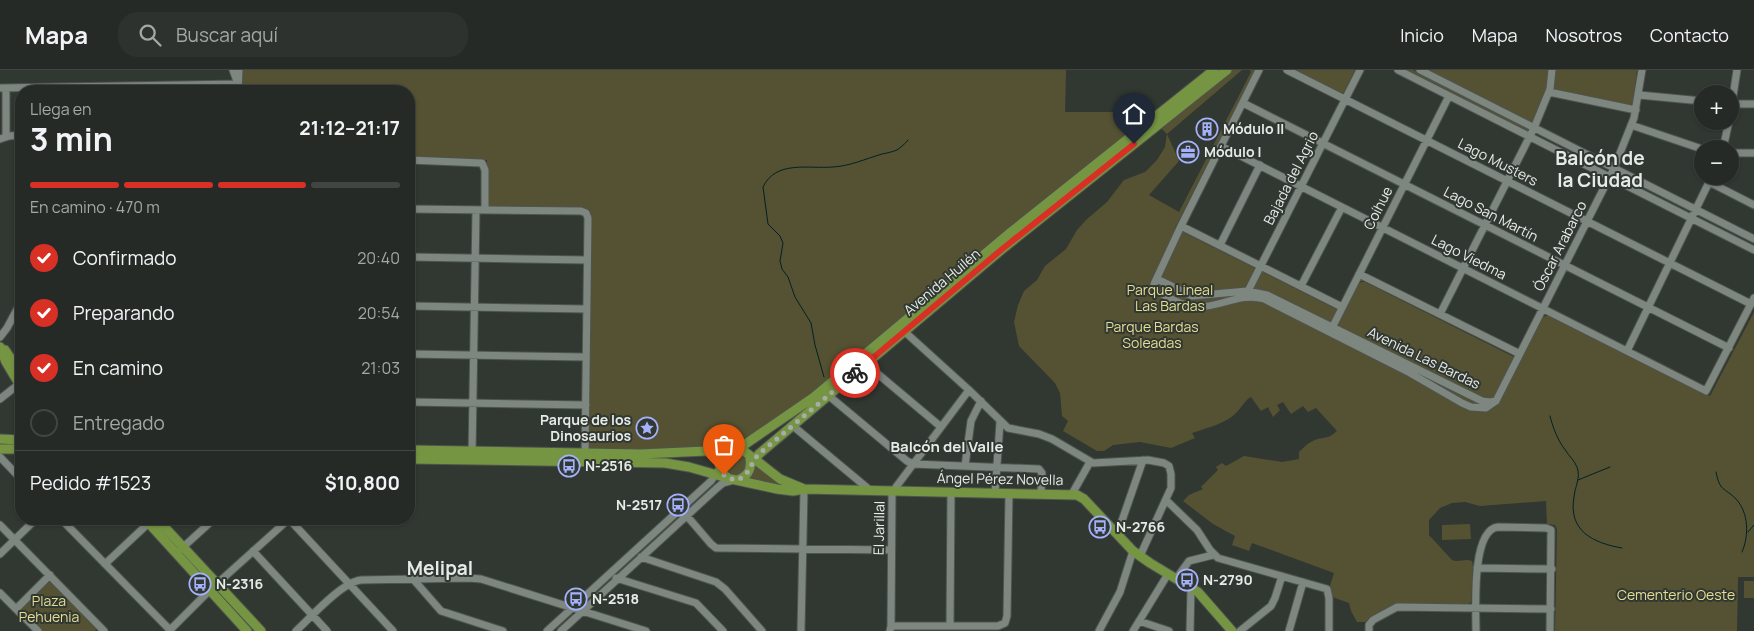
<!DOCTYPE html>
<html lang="es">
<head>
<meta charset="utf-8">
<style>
	body { margin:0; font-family:Manrope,sans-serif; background:#2d322e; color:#f1f3f6; height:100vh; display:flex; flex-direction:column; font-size:19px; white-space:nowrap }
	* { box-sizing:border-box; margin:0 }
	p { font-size:16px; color:#a3a7a7 }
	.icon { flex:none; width:28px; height:28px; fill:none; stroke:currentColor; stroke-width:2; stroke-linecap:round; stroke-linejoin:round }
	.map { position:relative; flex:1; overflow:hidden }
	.panel { position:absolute; left:15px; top:15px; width:400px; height:440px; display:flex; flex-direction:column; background:#252a26; border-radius:20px; box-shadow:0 1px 4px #0004,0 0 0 1px #424643 }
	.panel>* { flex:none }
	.controls { position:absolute; left:1694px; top:15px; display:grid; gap:10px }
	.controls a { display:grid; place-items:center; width:45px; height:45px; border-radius:50%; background:#252a26; box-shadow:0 1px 4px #0004,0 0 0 1px #424643; font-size:25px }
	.pin { position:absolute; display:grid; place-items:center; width:42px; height:42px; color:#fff; margin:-51px -21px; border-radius:50% 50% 50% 0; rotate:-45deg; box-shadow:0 0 5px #0007 }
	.pin .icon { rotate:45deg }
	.courier { position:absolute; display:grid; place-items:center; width:50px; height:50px; margin:-25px; border:4px solid #d93025; border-radius:50%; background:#fff; color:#222; box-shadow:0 1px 6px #0007 }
	.headline em { font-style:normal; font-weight:700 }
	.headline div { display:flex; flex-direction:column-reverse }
	.headline { display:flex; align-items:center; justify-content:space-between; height:85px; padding:0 15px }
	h1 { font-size:32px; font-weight:700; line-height:38px }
	.bar { display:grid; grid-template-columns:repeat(4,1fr); gap:8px 5px; align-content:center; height:60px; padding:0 15px }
	.bar i { height:6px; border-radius:4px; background:#424643 }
	.bar .on { background:#d93025 }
	.bar p { grid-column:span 4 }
	.line { display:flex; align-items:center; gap:12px; padding:0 15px; border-top:1px solid #424643 }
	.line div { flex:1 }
	ol { padding:0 15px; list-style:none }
	li { display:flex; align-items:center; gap:15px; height:55px }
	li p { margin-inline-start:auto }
	li .icon { padding:5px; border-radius:50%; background:#d93025; color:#fff; stroke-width:4 }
	li:last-child { color:#a3a7a7 }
	li i { width:28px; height:28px; border:2px solid #424643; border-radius:50% }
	header { display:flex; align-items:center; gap:30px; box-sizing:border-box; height:70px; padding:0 25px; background:#252a26; border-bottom:1px solid #424643 }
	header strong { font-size:24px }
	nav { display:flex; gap:28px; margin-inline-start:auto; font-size:18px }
	.search { width:350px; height:45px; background:#2d322e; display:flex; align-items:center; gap:12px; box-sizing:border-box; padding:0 18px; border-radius:20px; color:#a3a7a7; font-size:19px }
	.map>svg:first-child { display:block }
	.green { fill:#555233 }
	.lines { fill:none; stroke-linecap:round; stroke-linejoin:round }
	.stream { stroke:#002124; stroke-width:1 }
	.minor-casing { stroke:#4f544f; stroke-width:9 }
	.major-casing { stroke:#4f544f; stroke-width:11 }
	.minor { stroke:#7e8680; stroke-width:7 }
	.major { stroke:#769542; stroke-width:9 }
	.done { stroke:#a7aca8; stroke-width:5; stroke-dasharray:0 9 }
	.route { stroke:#d93025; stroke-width:6 }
	.labels { text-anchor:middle; stroke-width:4; stroke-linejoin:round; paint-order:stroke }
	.poi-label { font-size:14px; font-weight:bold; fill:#e7ebe7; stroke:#313832; text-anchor:start }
	.street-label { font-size:14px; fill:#e7ebe7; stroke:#313832 }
	.park-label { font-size:14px; fill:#e5dd93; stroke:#313832 }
	.neighbourhood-label { font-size:15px; font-weight:bold; fill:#e7ebe7; stroke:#313832 }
	.district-label { font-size:19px; font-weight:bold; fill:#e7ebe7; stroke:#313832 }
</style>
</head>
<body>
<header>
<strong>Mapa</strong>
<div class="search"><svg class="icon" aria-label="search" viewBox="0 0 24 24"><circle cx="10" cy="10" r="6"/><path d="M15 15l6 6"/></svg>Buscar aquí</div>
<nav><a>Inicio</a><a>Mapa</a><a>Nosotros</a><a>Contacto</a></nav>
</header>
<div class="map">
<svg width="1754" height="561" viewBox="0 0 1754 561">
	<rect width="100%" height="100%" fill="#313832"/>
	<path class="green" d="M242,0h824l-1,42h82l5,5 -341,279 -73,49 -49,5 -100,-1 -2,-5 3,-234 -99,-3 -4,-4v-43l-78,-2v-67h-168z
		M1231,0h11l-75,64 12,27 -30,34 30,17 72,-140 -1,-2h5l-80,158 169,85 14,-28 3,-3h4l155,78 23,-43 6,-2 161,81 44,-84v265h-16l-1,54h-182l2,-102 -2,-4 -8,-1 -1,-23 -66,5 -15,-4 -13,1 -12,5 -11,12v15l23,25c7,3 13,-2 20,1l1,5 -2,36 -5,3 -72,-1 -25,14 -3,4h-9l-6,-11 -2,-8 -14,-5 -7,-6 6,-19 -82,-30 -3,8 -17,-6 3,-9 -22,-12 -30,-23 6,-6 14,-6 -2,-2 17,-17 -2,-3 6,-4 4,3 18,-10 38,6 17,-3v-7c4,-4 10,-10 16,-12 11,-4 12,0 22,-9l-21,-23 -8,4 -5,-6 -12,8 -8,-12 -6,3 3,5 -7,7 -5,-10 -7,4 -10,-14c-7,4 -9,10 -14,15 -11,12 -31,16 -45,21l3,5 -24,10 -31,-6 -27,3 -9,6h-7l-34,-20 5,-10 -6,-5 -2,-23 -5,-10 -36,-37 -5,-24 4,-17 6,-14 13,-11 8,-14 21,-17 11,-19 9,-10 21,-18 17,-22 21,-8 12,-12 8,-13 2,-13 -8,-8z
		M1292,0h63l-11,22 -3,2z
		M1402,0h11l114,57 1,3 -1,2z
		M1425,0h125l-2,17 -14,35 -3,1z
		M1555,0h82l-4,33 -3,2 -76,-14 -2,-3z
		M723 394a12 12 0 1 1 24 0a12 12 0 1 1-24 0Z
		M754,395l40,24 -47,-10z
		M1470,454l1,15 -29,1v-15z
		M50,510l47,47 -2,4h-54l-20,-21v-3z
		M1744,511h10v17h-10z"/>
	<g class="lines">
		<path class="stream" d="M824,307l-9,-32 -4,-22 -16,-26 -7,-20 -6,-8 -2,-8 3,-18 -3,-7 -12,-12 -5,-37c13,-27 45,-18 70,-20 17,-1 32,-8 49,-13 5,-1 10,-2 15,-4 4,-3 8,-6 11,-10
			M1550,346c3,12 8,25 16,35 3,5 8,9 11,16 4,11 -2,19 -3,30 -6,34 19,46 48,51
			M1716,402c4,20 8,15 20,27 13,14 13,37 6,53
			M1578,410l32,-13
			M1748,462l6,-7"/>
		<g class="minor-casing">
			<path id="minor" d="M233,0l5,14
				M1259,0l-78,156 -27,58 1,5c11,8 29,18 43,18 23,0 43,-15 66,-8l146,74 52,30 9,4 15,1 10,-7 118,-233 20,-50 8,-48
				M1287,0l464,234
				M1398,0l356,180
				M1420,0l334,169
				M0,18l238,-4
				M6,18v48
				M238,21l1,-21
				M1549,22l87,18
				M1639,25l63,6
				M1243,33l486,245
				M1730,34h24
				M1730,46l7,-46
				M1631,55l71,24
				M0,69l9,-3 12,-1
				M1221,76l485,245 48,-93
				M1723,79l6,-28
				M1730,83h24
				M409,90l73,3 3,7v40
				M1709,112l45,23
				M409,139l172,2 5,2 2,5 -3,239
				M1181,156l161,81
				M1220,175l40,-80
				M409,187l178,3
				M1359,204l161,80
				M1157,209l35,17 55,-5 20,4 215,106 8,1 6,-1
				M1301,216l41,-79
				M1246,225l114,-225
				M409,236l178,3
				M1440,244l94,-186 16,-39 2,-19
				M1331,260l118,-234
				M905,262l64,58 39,38 31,6 13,5 41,24 55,-3 16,3 5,3 2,8v14l-31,68
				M0,267l7,-9 14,-26
				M1627,281l85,-175
				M409,284l177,3
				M866,294l75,63
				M829,326l78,65 6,3 126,5 3,4 -1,20
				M0,329l19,-15
				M409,332l177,3
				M793,356l78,65
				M472,385l4,-245
				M0,387l21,22
				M965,396l6,-45 10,-20
				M995,423l5,-71
				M1072,424l18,-32
				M1166,430l31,30 13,20 8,8 109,31 2,9v33
				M687,446l24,28 5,4 175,2
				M61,449l110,112
				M289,449l104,112
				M0,455l104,106
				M1117,465l26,-75
				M181,479l33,-30
				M253,481l74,80
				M0,484l36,-35
				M641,487l75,25 9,7 37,42
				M105,494l48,-45
				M1477,498l75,1
				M616,508l80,25 27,28
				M413,509l28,32 62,20
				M1176,509l13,-18 24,-6
				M0,523l38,38
				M16,539l34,-34
				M1139,551l30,10
				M891,556h107l7,-3 2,-7 2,-123
				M950,556l1,-134
				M169,561l41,-41 79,-71
				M296,561c15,-14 46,-49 65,-51l108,-2 12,1 165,52
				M547,561l164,-150 7,-10
				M561,561l156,-143 6,-5 11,-3
				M801,561l3,-142
				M890,561l1,-5 1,-131 4,-8 73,-97
				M1099,561l21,-39 13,-41
				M1133,561l35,-57
				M1190,561l1,-43
				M1240,561l31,-25 4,-8 7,-22
				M1289,561l14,-49
				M1369,561v-6l4,-5 24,-13 154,2
				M1476,561c0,-21 -5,-101 22,-104l48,1 5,2 -1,101"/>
		</g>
		<g class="major-casing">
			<path id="major" d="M0,277l6,15 15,25
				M5,280l16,24
				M0,369l21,1
				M0,379h21
				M734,379l10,2 36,28 24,10
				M409,380l232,4 87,-4 16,-5 70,-48 197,-165 203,-162
				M409,389l256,4 24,4 42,12 46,10 16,2 11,-2 273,6 7,4 49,52 17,12 48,29 34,39
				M751,394l8,-10 242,-204 226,-180
				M728,408c-11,-8 -11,-20 0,-28
				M737,410c10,-3 15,-10 13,-21
				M145,449l102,112
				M157,449l104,112"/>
		</g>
		<use href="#minor" class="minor"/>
		<use href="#major" class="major"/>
	</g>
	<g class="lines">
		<path class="done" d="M724,405l10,5c16,-2 15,-16 25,-26l96,-81"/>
		<path class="route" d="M855,303l146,-123 133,-106"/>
	</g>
	<defs>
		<g id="building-ring" transform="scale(1.125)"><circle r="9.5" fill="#313832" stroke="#a5b1fc" stroke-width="1.5"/><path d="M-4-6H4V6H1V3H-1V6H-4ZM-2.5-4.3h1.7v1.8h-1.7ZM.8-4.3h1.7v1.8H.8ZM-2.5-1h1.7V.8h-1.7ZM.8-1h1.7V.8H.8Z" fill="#a5b1fc"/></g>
		<g id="office-ring" transform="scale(1.125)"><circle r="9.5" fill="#313832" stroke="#a5b1fc" stroke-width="1.5"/><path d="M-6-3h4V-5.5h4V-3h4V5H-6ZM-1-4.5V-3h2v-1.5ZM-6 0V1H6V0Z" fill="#a5b1fc"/></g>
		<g id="sight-ring" transform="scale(1.125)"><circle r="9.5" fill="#313832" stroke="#a5b1fc" stroke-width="1.5"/><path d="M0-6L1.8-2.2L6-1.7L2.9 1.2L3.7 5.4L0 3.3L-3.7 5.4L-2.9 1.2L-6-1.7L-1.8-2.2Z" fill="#a5b1fc"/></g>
		<g id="bus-ring" transform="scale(1.125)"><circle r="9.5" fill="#313832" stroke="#a5b1fc" stroke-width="1.5"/><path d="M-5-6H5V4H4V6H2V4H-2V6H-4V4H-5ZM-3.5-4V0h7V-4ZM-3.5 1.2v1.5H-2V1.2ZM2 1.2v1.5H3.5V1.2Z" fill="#a5b1fc"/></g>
	</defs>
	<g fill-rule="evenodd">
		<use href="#building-ring" x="1207" y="59"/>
		<use href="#office-ring" x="1188" y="82"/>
		<use href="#sight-ring" x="647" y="358"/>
		<use href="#bus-ring" x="569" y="396"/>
		<use href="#bus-ring" x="678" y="435"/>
		<use href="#bus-ring" x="1100" y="457"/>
		<use href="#bus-ring" x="1187" y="510"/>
		<use href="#bus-ring" x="200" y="514"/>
		<use href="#bus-ring" x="576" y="529"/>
	</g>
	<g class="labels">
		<g class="poi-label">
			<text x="1223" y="64">Módulo II</text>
			<text x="1204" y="87">Módulo I</text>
			<text x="631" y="355" text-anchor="end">Parque de los<tspan x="631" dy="16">Dinosaurios</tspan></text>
			<text x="585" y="401">N-2516</text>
			<text x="662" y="440" text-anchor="end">N-2517</text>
			<text x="1116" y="462">N-2766</text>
			<text x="1203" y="515">N-2790</text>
			<text x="216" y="519">N-2316</text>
			<text x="592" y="534">N-2518</text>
		</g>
		<g class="street-label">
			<text transform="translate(1498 92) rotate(27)" y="5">Lago Musters</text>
			<text transform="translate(1291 108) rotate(-63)" y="5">Bajada del Agrio</text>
			<text transform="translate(1378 138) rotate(-63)" y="5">Coíhue</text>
			<text transform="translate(1491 144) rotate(27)" y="5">Lago San Martín</text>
			<text transform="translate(1560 176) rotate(-63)" y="5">Óscar Arabarco</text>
			<text transform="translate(1469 187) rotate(27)" y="5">Lago Viedma</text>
			<text transform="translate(942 212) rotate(-40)" y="5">Avenida Huilén</text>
			<text transform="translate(1424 288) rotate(26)" y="5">Avenida Las Bardas</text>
			<text transform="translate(1000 409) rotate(1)" y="5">Ángel Pérez Novella</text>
			<text transform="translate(879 458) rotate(-89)" y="5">El Jarillal</text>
		</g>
		<g class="park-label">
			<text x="1170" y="225">Parque Lineal<tspan x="1170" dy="16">Las Bardas</tspan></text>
			<text x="1152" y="262">Parque Bardas<tspan x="1152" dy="16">Soleadas</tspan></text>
			<text x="1676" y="530">Cementerio Oeste</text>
			<text x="49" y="536">Plaza<tspan x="49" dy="16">Pehuenia</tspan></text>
		</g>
		<g class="neighbourhood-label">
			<text x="947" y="382">Balcón del Valle</text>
		</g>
		<g class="district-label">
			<text x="1600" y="95">Balcón de<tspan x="1600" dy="22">la Ciudad</tspan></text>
			<text x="440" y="505">Melipal</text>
		</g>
	</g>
</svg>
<div class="controls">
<a>+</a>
<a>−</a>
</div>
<div class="pin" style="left:724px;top:405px;background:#ea580c"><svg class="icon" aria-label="bag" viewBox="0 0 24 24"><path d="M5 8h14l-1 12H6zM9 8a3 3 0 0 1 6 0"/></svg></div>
<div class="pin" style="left:1134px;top:74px;background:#1f2937"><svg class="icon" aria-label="home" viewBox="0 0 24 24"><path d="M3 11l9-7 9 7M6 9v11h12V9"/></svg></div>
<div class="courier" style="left:855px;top:303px"><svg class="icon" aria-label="bike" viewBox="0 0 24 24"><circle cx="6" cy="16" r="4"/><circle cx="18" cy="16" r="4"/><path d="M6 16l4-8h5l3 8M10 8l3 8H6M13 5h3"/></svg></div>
<section class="panel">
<div class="headline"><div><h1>3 min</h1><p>Llega en</p></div><em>21:12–21:17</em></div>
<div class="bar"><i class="on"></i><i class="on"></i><i class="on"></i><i></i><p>En camino · 470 m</p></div>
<ol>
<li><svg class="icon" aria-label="check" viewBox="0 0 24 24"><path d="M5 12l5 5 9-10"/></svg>Confirmado<p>20:40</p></li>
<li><svg class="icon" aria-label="check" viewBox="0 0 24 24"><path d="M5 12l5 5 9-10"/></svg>Preparando<p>20:54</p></li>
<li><svg class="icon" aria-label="check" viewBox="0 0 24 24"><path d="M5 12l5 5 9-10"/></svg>En camino<p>21:03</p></li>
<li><i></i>Entregado</li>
</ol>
<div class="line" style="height:65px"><div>Pedido #1523</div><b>$10,800</b></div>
</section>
</div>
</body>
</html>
